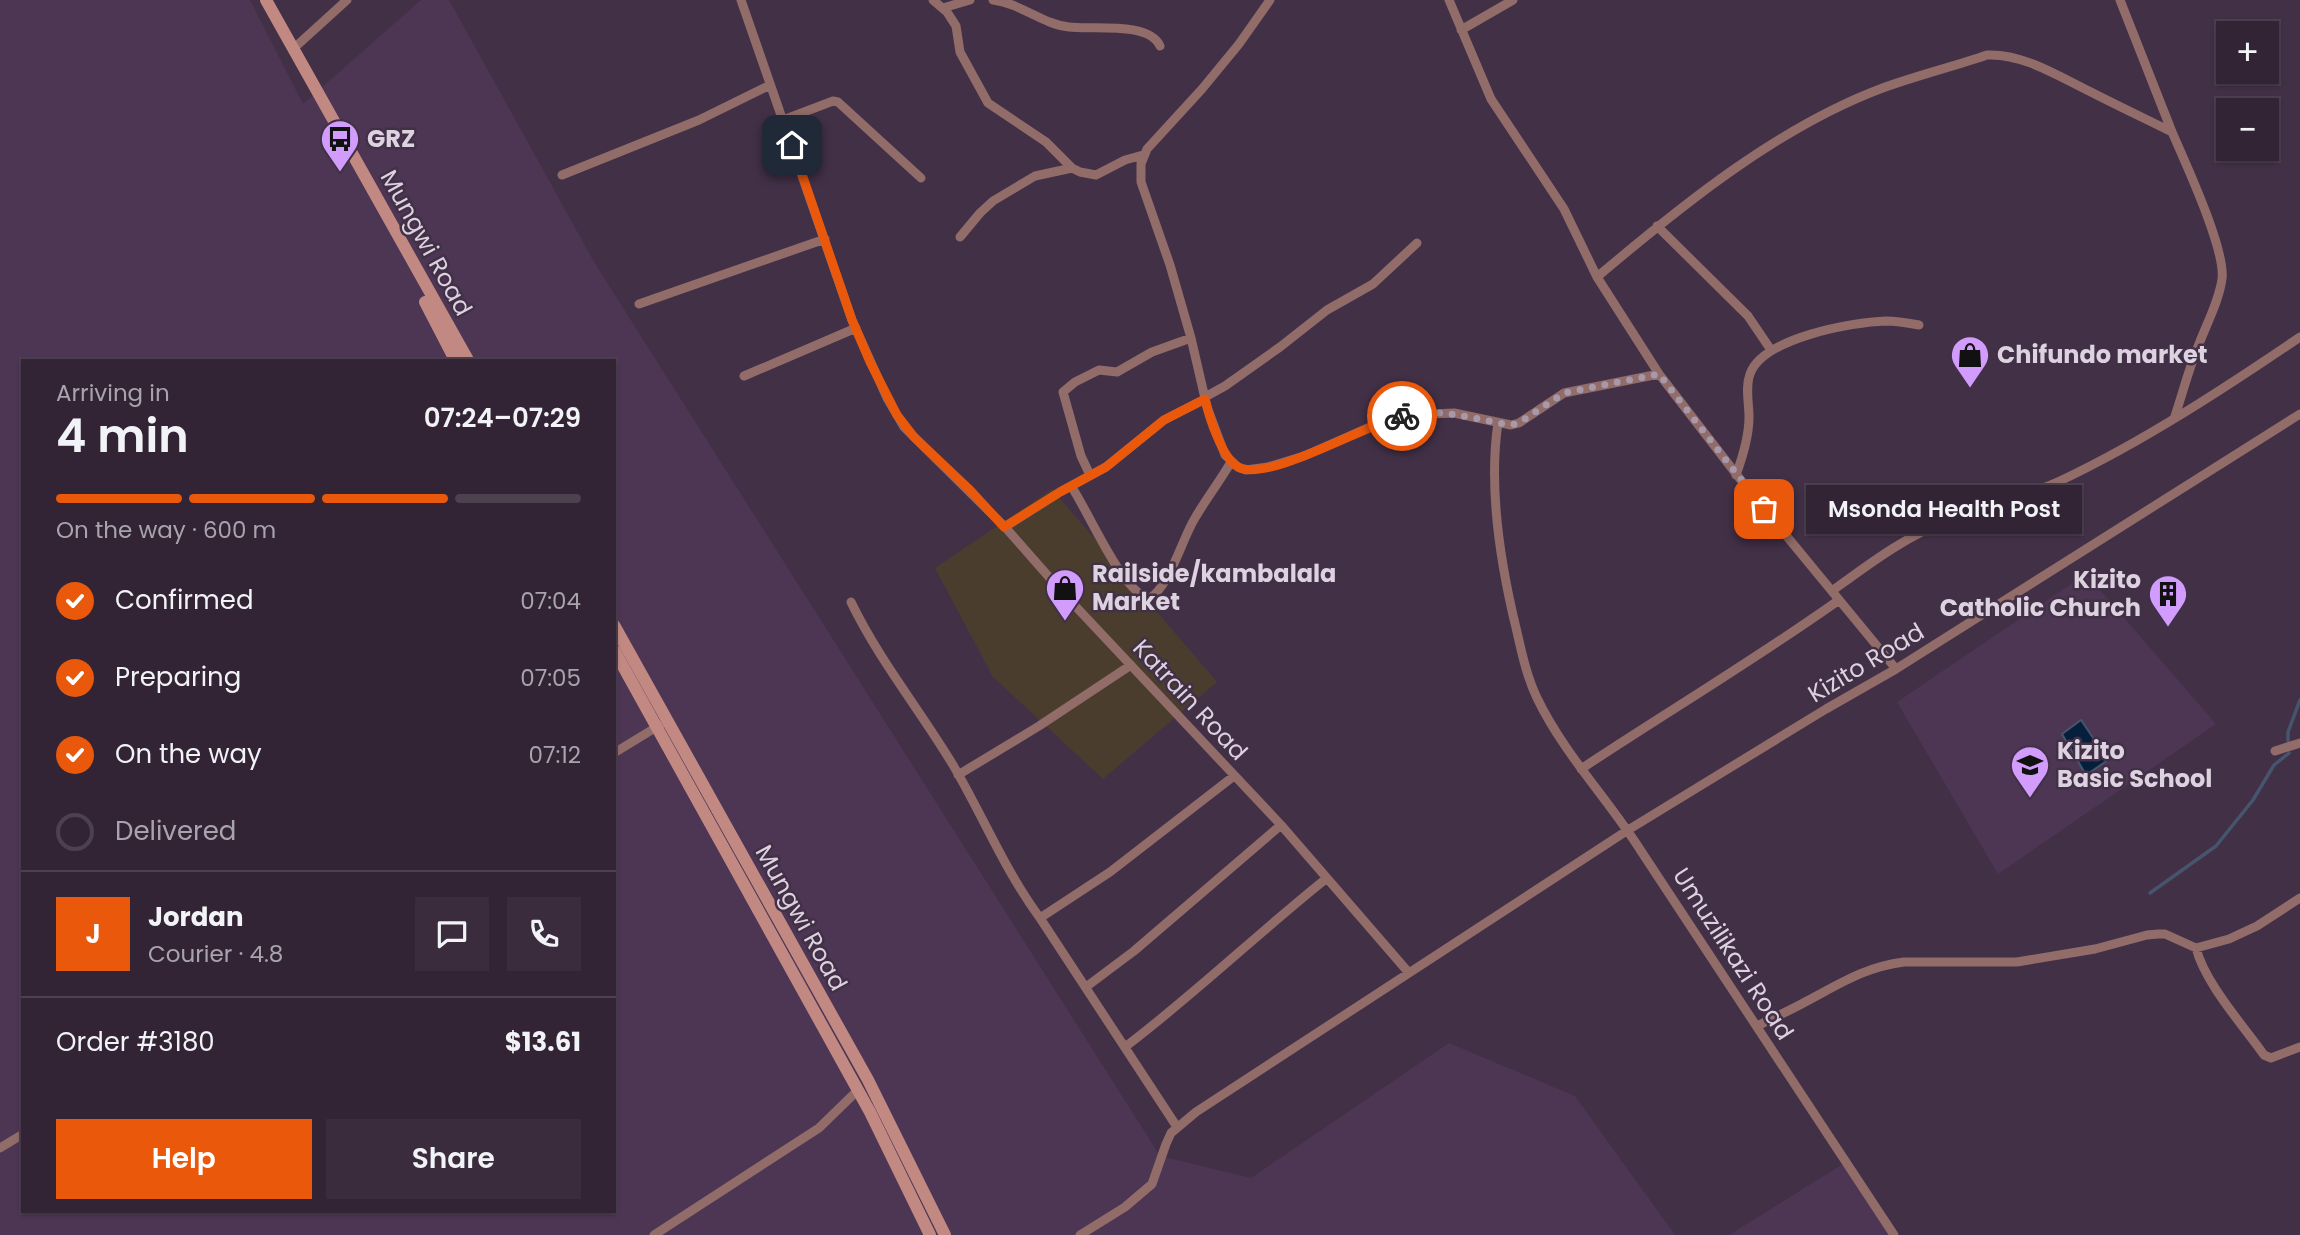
<!DOCTYPE html>
<html lang="en">
<head>
<meta charset="utf-8">
<style>
	body { margin:0; font-family:Poppins,sans-serif; background:#3a2c3d; color:#f1f3f6; height:100vh; display:flex; flex-direction:column; font-size:26px; white-space:nowrap }
	* { box-sizing:border-box; margin:0 }
	p { font-size:23px; color:#a8a4ad }
	.icon { flex:none; width:38px; height:38px; fill:none; stroke:currentColor; stroke-width:2; stroke-linecap:round; stroke-linejoin:round }
	.map { position:relative; flex:1; overflow:hidden }
	.side { position:absolute; left:21px; top:359px; width:595px; height:854px; display:flex; flex-direction:column; background:#322435; border-radius:0px; box-shadow:0 2px 5px #0004,0 0 0 2px #4d4150 }
	.side>* { flex:none }
	.buttons { position:absolute; left:2216px; top:21px; display:grid; gap:14px }
	.buttons a { display:grid; place-items:center; width:63px; height:63px; border-radius:0px; background:#322435; box-shadow:0 2px 5px #0004,0 0 0 2px #4d4150; font-size:35px }
	.pin { position:absolute; display:grid; place-items:center; width:60px; height:60px; color:#fff; margin:-30px; border-radius:14px; box-shadow:0 4px 10px #0006 }
	.courier { position:absolute; display:grid; place-items:center; width:70px; height:70px; margin:-35px; border:5px solid #ea580c; border-radius:50%; background:#fff; color:#222; box-shadow:0 2px 9px #0007 }
	.bubble { position:absolute; height:49px; border-radius:0px; background:#322435; box-shadow:0 2px 5px #0004,0 0 0 2px #4d4150; font-size:23px; font-weight:600; line-height:49px; text-align:center }
	.summary em { font-style:normal; font-weight:600 }
	.summary div { display:flex; flex-direction:column-reverse }
	.summary { display:flex; align-items:center; justify-content:space-between; height:119px; padding:0 35px }
	h1 { font-size:46px; font-weight:600; line-height:52px }
	.bar { display:grid; grid-template-columns:repeat(4,1fr); gap:10px 7px; align-content:center; height:84px; padding:0 35px }
	.bar i { height:9px; border-radius:5px; background:#4d4150 }
	.bar .current { background:#ea580c }
	.bar p { grid-column:span 4 }
	.line { display:flex; align-items:center; gap:18px; padding:0 35px; border-top:2px solid #4d4150 }
	.line div { flex:1 }
	.round { display:grid; place-items:center; flex:none; width:74px; height:74px; border-radius:0px; background:#3a2c3d }
	ol { padding:0 35px; list-style:none }
	li { display:flex; align-items:center; gap:21px; height:77px }
	li p { margin-inline-start:auto }
	li .icon { padding:7px; border-radius:50%; background:#ea580c; color:#fff; stroke-width:4 }
	li:last-child { color:#a8a4ad }
	li i { width:38px; height:38px; border:4px solid #4d4150; border-radius:50% }
	.primary-button { display:flex; gap:14px; margin-top:auto; padding:14px 35px }
	.primary-button a { flex:1; height:80px; border-radius:0px; background:#ea580c; color:#fff; font-size:28px; font-weight:600; line-height:80px; text-align:center }
	.primary-button a+a { background:#3a2c3d; color:#f1f3f6 }
	.map>svg:first-child { display:block }
	.commercial { fill:#4a3d2e }
	.built { fill:#4d3653; fill-rule:evenodd }
	.water { fill:#061f3c; stroke:#46556d; stroke-width:2 }
	.lines { fill:none; stroke-linecap:round; stroke-linejoin:round }
	.stream { stroke:#46556d; stroke-width:3.5 }
	.minor { stroke:#916c69; stroke-width:9 }
	.secondary { stroke:#c28983; stroke-width:12 }
	.done { stroke:#a799aa; stroke-width:7; stroke-dasharray:0 12.6 }
	.route { stroke:#ea580c; stroke-width:9 }
	.labels { text-anchor:middle; stroke-width:5; stroke-linejoin:round; paint-order:stroke }
	.poi-label { font-size:24px; font-weight:bold; fill:#ddd2e0; stroke:#423047; text-anchor:start }
	.street-label { font-size:24px; fill:#ddd2e0; stroke:#423047 }
</style>
</head>
<body>
<div class="map">
<svg width="2300" height="1235" viewBox="0 0 2300 1235">
	<rect width="100%" height="100%" fill="#423047"/>
	<path class="commercial" d="M1052,489l165,193 -114,97 -110,-102 -58,-109z"/>
	<path class="built" d="M0,0h250l53,104 118,-104h28l145,262 566,894 91,22 198,-135 126,53 100,139h-1675zM23,360h591v851h-591z
		M2086,574l130,150 -218,150 -101,-172z
		M1849,1160l49,75h-169z"/>
	<path class="water" d="M2081,720l27,40 -22,15 -24,-41z"/>
	<g class="lines">
		<path class="stream" d="M2288,741v-9l12,-32
			M2150,893l66,-47 37,-46 21,-35 15,-12"/>
		<path class="minor" d="M741,0l111,320 35,78 17,29 101,100 58,66 218,232 128,148
			M933,0l14,12 9,14 4,26 28,51 58,39 26,26 8,4 16,3 29,-15 18,-5
			M993,0c27,3 49,24 76,27 23,3 80,-6 91,19
			M1270,0l-31,44 -37,45 -55,60 -6,15v18l29,83 21,73 16,69 18,48 13,12 8,3 22,-3 36,-11 84,-37 19,-4 47,-2 57,12 8,-2 45,-30 95,-19
			M1449,0l42,99 73,110 33,68 62,97 88,114 149,181
			M2120,0l52,132
			M943,8l27,-8
			M1461,30l52,-30
			M293,49l54,-49
			M783,120l50,-19 5,1 83,76
			M562,175l137,-55 71,-35
			M1657,226l91,90 23,34
			M960,237l20,-24 13,-12 42,-25 37,-8
			M1597,277c84,-71 180,-149 283,-188 35,-13 72,-22 107,-34 35,-2 71,21 102,36 27,14 55,27 83,41 13,30 54,118 50,147 -3,22 -15,44 -23,65 -10,24 -16,48 -24,72
			M639,304l186,-65
			M744,376l112,-48
			M1205,397l20,-11 55,-39 47,-37 46,-26 44,-41
			M1498,423c-10,66 3,144 19,209 5,22 10,45 20,66 27,56 71,101 104,153 85,128 169,256 253,384
			M1090,475l-9,-19 -18,-64 12,-10 24,-12 18,2 35,-20 39,-14
			M1736,475c7,-19 13,-38 13,-58 0,-14 -4,-30 1,-43 13,-36 102,-52 136,-53 11,0 22,2 33,4
			M1071,486c18,26 49,103 78,113 21,-13 33,-60 46,-81 11,-19 25,-37 36,-56
			M1005,527l55,-35 46,-25 58,-47 41,-21
			M1832,591c37,-27 75,-56 119,-72 36,-14 75,-22 111,-39 82,-39 163,-92 238,-143
			M851,602c28,58 69,108 102,163 30,51 52,106 87,153l70,-46 124,-96
			M2275,751l25,-8
			M614,753l46,-28
			M1581,769c86,-57 175,-110 258,-169
			M958,775l81,-49 92,-61
			M1040,918l137,209
			M2196,948c9,35 46,76 68,107l7,3 29,-11
			M1086,987l48,-36 147,-126
			M1757,1026c16,-8 34,-16 50,-25 34,-18 58,-34 97,-39h113l78,-13 52,-14 11,-1h7l31,14 33,-9 28,-13 43,-28
			M1125,1047c70,-53 133,-114 202,-169
			M0,1148l23,-14
			M654,1235l165,-107 39,-38
			M1080,1235l45,-28 27,-23 14,-40 5,-11 25,-21 432,-282 198,-121 70,-40 404,-255"/>
		<path class="secondary" d="M266,0l202,360
			M425,302l30,58
			M614,625l254,455 77,155
			M614,650l256,462 60,123"/>
	</g>
	<g class="lines">
		<path class="done" d="M1402,416c41,-9 69,3 109,9l8,-2 45,-30 95,-19 105,135"/>
		<path class="route" d="M792,145l60,175 18,42 27,53 17,22 56,53 34,37 56,-35 46,-25 58,-47 41,-21c4,18 17,59 33,68 30,16 128,-43 164,-51"/>
	</g>
	<defs>
		<g id="bus-pin" transform="scale(2.0125)"><path d="M0 17L-7.5 6A9.5 9.5 0 1 1 7.5 6Z" fill="#d29cfd" stroke="#423047"/><path d="M-5-6H5V4H4V6H2V4H-2V6H-4V4H-5ZM-3.5-4V0h7V-4ZM-3.5 1.2v1.5H-2V1.2ZM2 1.2v1.5H3.5V1.2Z" fill="#111"/></g>
		<g id="shop-pin" transform="scale(2.0125)"><path d="M0 17L-7.5 6A9.5 9.5 0 1 1 7.5 6Z" fill="#d29cfd" stroke="#423047"/><path d="M-5-2.5h2.3a2.7 3.5 0 0 1 5.4 0H5L5.5 6h-11ZM-1.5-2.5h3a1.5 2.3 0 0 0-3 0Z" fill="#111"/></g>
		<g id="building-pin" transform="scale(2.0125)"><path d="M0 17L-7.5 6A9.5 9.5 0 1 1 7.5 6Z" fill="#d29cfd" stroke="#423047"/><path d="M-4-6H4V6H1V3H-1V6H-4ZM-2.5-4.3h1.7v1.8h-1.7ZM.8-4.3h1.7v1.8H.8ZM-2.5-1h1.7V.8h-1.7ZM.8-1h1.7V.8H.8Z" fill="#111"/></g>
		<g id="school-pin" transform="scale(2.0125)"><path d="M0 17L-7.5 6A9.5 9.5 0 1 1 7.5 6Z" fill="#d29cfd" stroke="#423047"/><path d="M0-5L7-2L0 1L-7-2ZM-4 1L0 2.5L4 1V4Q0 6-4 4Z" fill="#111"/></g>
	</defs>
	<g fill-rule="evenodd">
		<use href="#bus-pin" x="340" y="139"/>
		<use href="#shop-pin" x="1970" y="355"/>
		<use href="#shop-pin" x="1065" y="588"/>
		<use href="#building-pin" x="2168" y="594"/>
		<use href="#school-pin" x="2030" y="765"/>
	</g>
	<g class="labels">
		<g class="poi-label">
			<text x="367" y="147">GRZ</text>
			<text x="1997" y="363">Chifundo market</text>
			<text x="1092" y="582">Railside/kambalala<tspan x="1092" dy="28">Market</tspan></text>
			<text x="2141" y="588" text-anchor="end">Kizito<tspan x="2141" dy="28">Catholic Church</tspan></text>
			<text x="2057" y="759">Kizito<tspan x="2057" dy="28">Basic School</tspan></text>
		</g>
		<g class="street-label">
			<text transform="translate(426 243) rotate(61)" y="8">Mungwi Road</text>
			<text transform="translate(1866 663) rotate(-31)" y="8">Kizito Road</text>
			<text transform="translate(1190 700) rotate(47)" y="8">Katrain Road</text>
			<text transform="translate(801 918) rotate(61)" y="8">Mungwi Road</text>
			<text transform="translate(1733 954) rotate(57)" y="8">Umuzilikazi Road</text>
		</g>
	</g>
</svg>
<div class="buttons">
<a>+</a>
<a>−</a>
</div>
<div class="pin" style="left:1764px;top:509px;background:#ea580c"><svg class="icon" aria-label="bag" viewBox="0 0 24 24"><path d="M5 8h14l-1 12H6zM9 8a3 3 0 0 1 6 0"/></svg></div>
<div class="pin" style="left:792px;top:145px;background:#1f2937"><svg class="icon" aria-label="home" viewBox="0 0 24 24"><path d="M3 11l9-7 9 7M6 9v11h12V9"/></svg></div>
<div class="courier" style="left:1402px;top:416px"><svg class="icon" aria-label="bike" viewBox="0 0 24 24"><circle cx="6" cy="16" r="4"/><circle cx="18" cy="16" r="4"/><path d="M6 16l4-8h5l3 8M10 8l3 8H6M13 5h3"/></svg></div>
<div class="bubble" style="left:1806px;top:485px;width:276px">Msonda Health Post</div>
<section class="side">
<div class="summary"><div><h1>4 min</h1><p>Arriving in</p></div><em>07:24–07:29</em></div>
<div class="bar"><i class="current"></i><i class="current"></i><i class="current"></i><i></i><p>On the way · 600 m</p></div>
<ol>
<li><svg class="icon" aria-label="check" viewBox="0 0 24 24"><path d="M5 12l5 5 9-10"/></svg>Confirmed<p>07:04</p></li>
<li><svg class="icon" aria-label="check" viewBox="0 0 24 24"><path d="M5 12l5 5 9-10"/></svg>Preparing<p>07:05</p></li>
<li><svg class="icon" aria-label="check" viewBox="0 0 24 24"><path d="M5 12l5 5 9-10"/></svg>On the way<p>07:12</p></li>
<li><i></i>Delivered</li>
</ol>
<div class="line" style="height:126px"><b class="round" style="background:#ea580c;color:#fff">J</b><div><b>Jordan</b><p>Courier · 4.8</p></div><a class="round"><svg class="icon" aria-label="chat" viewBox="0 0 24 24"><path d="M4 5h16v11H9l-5 4z"/></svg></a><a class="round"><svg class="icon" aria-label="phone" viewBox="0 0 24 24"><path d="M5 4h4l2 5-3 2q2 4 5 5l2-3 5 2v4C11 20 4 13 5 4z"/></svg></a></div>
<div class="line" style="height:91px"><div>Order #3180</div><b>$13.61</b></div>
<div class="primary-button"><a>Help</a><a>Share</a></div>
</section>
</div>
</body>
</html>
